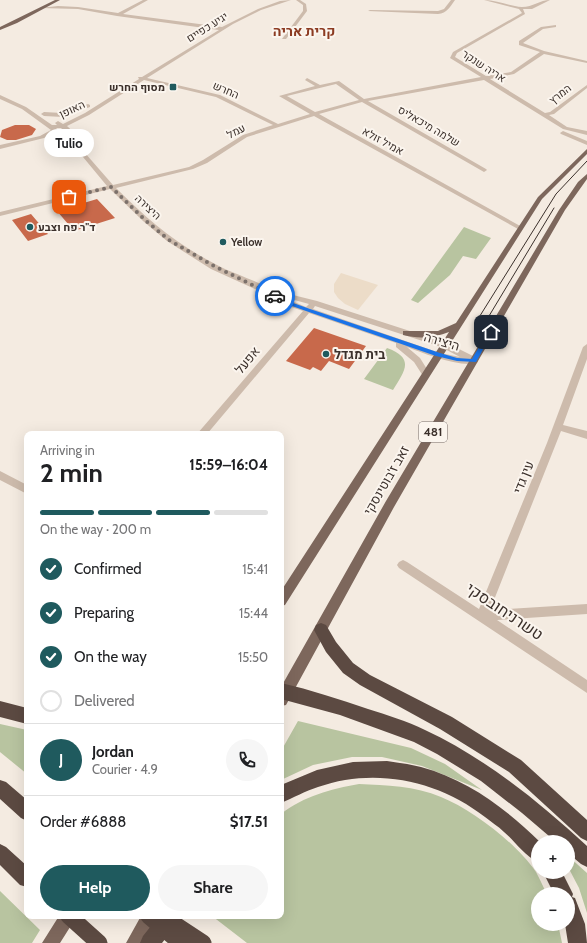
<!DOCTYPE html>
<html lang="en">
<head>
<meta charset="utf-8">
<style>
	body { margin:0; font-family:Cabin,Heebo,sans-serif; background:#f6f6f6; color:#202124; height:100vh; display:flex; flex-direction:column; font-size:15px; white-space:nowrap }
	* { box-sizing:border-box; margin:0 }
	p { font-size:13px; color:#757577 }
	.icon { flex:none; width:22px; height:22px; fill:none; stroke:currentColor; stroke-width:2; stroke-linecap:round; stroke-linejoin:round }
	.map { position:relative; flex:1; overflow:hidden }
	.sheet { position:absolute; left:24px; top:431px; width:260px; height:488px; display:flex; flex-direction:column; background:#fff; border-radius:8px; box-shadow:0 4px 16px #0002 }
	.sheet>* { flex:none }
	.fabs { position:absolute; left:531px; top:835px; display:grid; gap:8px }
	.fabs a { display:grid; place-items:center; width:44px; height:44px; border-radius:50%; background:#fff; box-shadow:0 4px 16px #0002; font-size:20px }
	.pin { position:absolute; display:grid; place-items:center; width:34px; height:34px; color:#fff; margin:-17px; border-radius:8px; box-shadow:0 2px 6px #0006 }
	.courier { position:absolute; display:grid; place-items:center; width:40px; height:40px; margin:-20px; border:3px solid #1a73e8; border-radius:50%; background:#fff; color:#222; box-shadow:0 1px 5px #0007 }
	.bubble { position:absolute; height:28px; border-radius:14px; background:#fff; box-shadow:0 4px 16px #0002; font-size:13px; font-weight:700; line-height:28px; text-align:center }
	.headline em { font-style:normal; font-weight:700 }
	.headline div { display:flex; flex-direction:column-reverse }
	.headline { display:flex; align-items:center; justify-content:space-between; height:68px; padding:0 16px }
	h1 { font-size:26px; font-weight:700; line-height:30px }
	.bar { display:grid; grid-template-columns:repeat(4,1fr); gap:6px 4px; align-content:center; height:48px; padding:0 16px }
	.bar i { height:5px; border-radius:3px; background:#e0e0e0 }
	.bar .on { background:#1f5a5e }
	.bar p { grid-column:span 4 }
	.line { display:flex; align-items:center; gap:10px; padding:0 16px; border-top:1px solid #e0e0e0 }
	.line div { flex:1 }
	.round { display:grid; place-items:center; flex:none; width:42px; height:42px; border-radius:21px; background:#f6f6f6 }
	ol { padding:0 16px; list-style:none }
	li { display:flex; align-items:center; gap:12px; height:44px }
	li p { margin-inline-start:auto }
	li .icon { padding:4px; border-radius:50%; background:#1f5a5e; color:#fff; stroke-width:4 }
	li:last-child { color:#757577 }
	li i { width:22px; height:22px; border:2px solid #e0e0e0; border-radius:50% }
	.button { display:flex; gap:8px; margin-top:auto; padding:8px 16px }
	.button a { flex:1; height:46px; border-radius:24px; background:#1f5a5e; color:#fff; font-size:16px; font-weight:700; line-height:46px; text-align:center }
	.button a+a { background:#f6f6f6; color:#202124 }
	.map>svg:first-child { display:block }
	.green { fill:#b8c4a0 }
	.plaza { fill:#ecdcc8 }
	.building { fill:#c8694b }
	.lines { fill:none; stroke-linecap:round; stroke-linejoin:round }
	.minor { fill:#cdbbac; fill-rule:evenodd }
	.major { fill:#7d675c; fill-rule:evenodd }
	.highway { fill:#5c4a42; fill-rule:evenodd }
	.tram { stroke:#3b302b; stroke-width:1 }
	.highway-bridge { stroke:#5c4a42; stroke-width:17 }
	.route { fill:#1a73e8 }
	.done { stroke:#7c716b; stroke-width:4; stroke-dasharray:0 7.2 }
	.poi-dot { fill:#1f5a5e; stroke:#fbf5ee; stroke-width:1.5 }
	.labels { text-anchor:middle; stroke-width:4; stroke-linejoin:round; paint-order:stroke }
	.far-street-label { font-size:11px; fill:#3b302b; stroke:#fbf5ee }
	.far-poi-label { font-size:11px; font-weight:bold; fill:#3b302b; stroke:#fbf5ee; text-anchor:start }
	.shield { fill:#fbf5ee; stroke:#756b66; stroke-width:1 }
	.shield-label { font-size:12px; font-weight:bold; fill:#3b302b }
	.street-label { font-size:13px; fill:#3b302b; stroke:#fbf5ee }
	.poi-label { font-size:13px; font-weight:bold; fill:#3b302b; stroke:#fbf5ee; text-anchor:start }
	.far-district-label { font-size:14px; font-weight:bold; fill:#8c3b22; stroke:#fbf5ee }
	.near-street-label { font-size:16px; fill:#3b302b; stroke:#fbf5ee }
</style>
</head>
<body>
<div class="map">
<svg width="587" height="943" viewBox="0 0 587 943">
	<rect width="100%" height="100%" fill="#f4ebe1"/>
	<path class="green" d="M464,227l27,11 -15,21 -13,-3 -13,19 -32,28 -7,-3z
		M387,348c28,10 18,23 6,42l-29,-11z
		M298,721l113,27 34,16 37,26 -60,-24 -40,-9h-30l-39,8 -32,15v-29z
		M0,724l27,6v44l-27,-22z
		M359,784c27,1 56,2 82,13 32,13 75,46 95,75 4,7 7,15 11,22h-9v30h20l4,19h-315l-35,-27h69v-102c23,-18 50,-25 78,-30z
		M568,856l19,17v40l-8,-25 -11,-21z
		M0,891l40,39 -8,13h-32z"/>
	<path class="plaza" d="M341,273l37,12 -20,25 -13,-6 -7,-6 -4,-6v-8z"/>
	<path class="building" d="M15,125h14l7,4 -4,6 -16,5h-9l-7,-3 2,-7z
		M97,199l18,19 -41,13 -17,-20z
		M31,214l17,20 -20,7 -16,-21z
		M314,328l52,18 -17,23 -20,-8 -8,10 -8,-4 -3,3 -24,-9z"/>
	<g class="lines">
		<path class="minor" d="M143,0h5l-25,14 99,13 36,-18 22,-8 11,-1 -30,10 -28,14 -86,54 73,17 58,29 32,-10 -31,-18 36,-10 -10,-6 2,-2 13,7 19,-4 25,18 117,-22 -31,-19 3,-6 69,-39 -3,-4 -35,-9c13,0 25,6 38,7 11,0 18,-7 28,-7l-18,9h-9l2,5 -68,39 -2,4 31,19 25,-4 29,-20 -21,-7v-4l22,-14 15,-2v2l-13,2 -20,14 21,8 43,10v2l-43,-9 -30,20 -24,5 55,34 5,-1 37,-27v3l-33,26 -5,1 18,12 20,4v4l-24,-6 -79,-49 -116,21 118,68 1,1 -3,2 -122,-70 -43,12 203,113v2h-4l-204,-113 -67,21 -40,26 -14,6 -77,19c32,32 60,56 101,77 18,10 44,16 60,29l4,-2 36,9 130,42 28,14 3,4 -1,2c-17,5 -54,-10 -70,-16l13,11 10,16 -1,2h-6l-9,-14 -18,-15v-4l-87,-30 -102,121h-10l106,-123 -26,-9 -9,-7 -57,-26 -44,-28 -24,-20 -33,-32 -110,27v-4l107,-26 -24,-29 -29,-24 -10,5 -44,11v-4l40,-9 11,-6 -29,-21 -22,-10v-4l26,12 26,18h5l-2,-2 3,-2 5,3 22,-11 54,-34 -1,-2h4l77,-47 -102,-14 -39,-7 -38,-1 18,-2 20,1 40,6zM144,80l72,17 57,28 -30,10 -40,25 -14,7 -76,18 -28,-32 2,-1c-4,-11 -12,-19 -20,-26l22,-11zM336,84l23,16 -44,12 -28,-16zM56,128h5l14,13 5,9zM280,296l29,8 -3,3zM315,306l126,41 19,10 -20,-4 -127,-44z
			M296,0h4l6,4 1,7 -21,28h-4l21,-28v-6z
			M451,0h4c-5,7 -8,13 -17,14l-70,-3 2,-1 68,1 6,-2z
			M88,104l2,1v2l-27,10 -19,-1 -3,-2 3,-2 18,1z
			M563,131l24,10v4l-26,-11 -1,-1z
			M587,344v15l-24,66 24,6v8l-26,-8 -71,179 97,-6v10l-90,6 90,60v13l-188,-125 -2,-3 2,-3 4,-2 4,2 72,47 68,-166 36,-96z
			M0,471l27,14v9l-27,-14z"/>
		<path class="major" d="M55,0h5l-43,23 -17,7v-3z
			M587,149v5l-45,45 -257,406 -4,1v-15l168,-259c-14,6 -31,7 -46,3v-4h35l18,-8 82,-126z
			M587,174v5l-22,31 -171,297 -108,198 -5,1v-19l105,-186 173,-291 19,-28z
			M59,916h18l-17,27h-18z
			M141,916h17l-15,27h-17z"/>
		<path class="highway" d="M321,623l5,2 10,17 17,21 17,12 82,42 69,43 66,60v21l-6,-3 -72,-66 -69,-43 -80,-44 -17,-12 -17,-21 -12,-22 2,-5z
			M281,683c30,7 58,16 87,26 19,6 39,12 57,21 60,28 113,71 162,116v21l-6,-3 -13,-11v-11h-12l-34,-29 -41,-32 -44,-27 -23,-12 -74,-27 -59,-16z
			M0,701l27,7v16l-27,-7z
			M387,761c11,2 23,3 34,6 47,13 84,41 119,75h-2v20c-14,-6 -23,-21 -34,-30 -6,-6 -13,-10 -19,-15 -47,-37 -111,-50 -167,-30 -13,4 -25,11 -37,16v-18l36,-15 36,-8z
			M0,780l6,2 21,18v21l-6,-3 -21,-19z
			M0,844l6,3 21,19v21l-7,-2 -20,-20z
			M543,872h19l11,22 -1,3 3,1 10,26 2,19h-19l-3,-19h3v-30h-14z
			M159,916h14l3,6 -3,7 -11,14h-22l3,-7z"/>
		<path class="tram" d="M478,319l78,-125 31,-33
			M486,321l68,-113"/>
		<path class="highway-bridge" d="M69,916l30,27
			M149,916l32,27
			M162,916l41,27"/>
	</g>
	<path class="route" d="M275,295l7,4 28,10 130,44 17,5 15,1 17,-29 4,2 -17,30 -19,-1 -21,-5 -130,-45 -28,-10 -5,-5z"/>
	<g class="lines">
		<path class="done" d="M69,197l42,-10 34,33 24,20 45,26 61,30"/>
	</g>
	<g class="poi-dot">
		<rect x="169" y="83" width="8" height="8" rx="2"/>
		<circle cx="30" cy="227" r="4"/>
		<circle cx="223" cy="242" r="4"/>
		<circle cx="326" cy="354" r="4"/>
	</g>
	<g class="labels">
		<g class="far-street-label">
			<text transform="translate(207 27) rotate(-32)" y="4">יגיע כפיים</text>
			<text transform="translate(484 66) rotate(33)" y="4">אריה שנקר</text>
			<text transform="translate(226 90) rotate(23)" y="4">החרש</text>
			<text transform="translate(560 94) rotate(-38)" y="4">המרץ</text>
			<text transform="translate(72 109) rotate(-25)" y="4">האופן</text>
			<text transform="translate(429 126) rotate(30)" y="4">שלמה מיכאליס</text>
			<text transform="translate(236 131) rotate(-27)" y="4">עמל</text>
			<text transform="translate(383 141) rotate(29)" y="4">אמיל זולא</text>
			<text transform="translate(148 207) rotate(43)" y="4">היצירה</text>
		</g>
		<g class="far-poi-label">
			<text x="165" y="91" text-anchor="end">מסוף החרש</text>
			<text x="38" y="231">ד"ר פח וצבע</text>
			<text x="231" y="246">Yellow</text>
		</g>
		<rect class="shield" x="419" y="422" width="28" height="20" rx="3"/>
		<g class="shield-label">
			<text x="433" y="436">481</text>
		</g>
		<g class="street-label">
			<text transform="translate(442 341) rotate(16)" y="5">היצירה</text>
			<text transform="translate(247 360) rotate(-50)" y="5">אפעל</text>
			<text transform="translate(523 477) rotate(-68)" y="5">עין גדי</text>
			<text transform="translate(386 480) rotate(-60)" y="5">זאב ז'בוטינסקי</text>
		</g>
		<g class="poi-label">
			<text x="334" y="359">בית מגדל</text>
		</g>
		<g class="far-district-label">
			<text x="304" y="36">קרית אריה</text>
		</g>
		<g class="near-street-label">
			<text transform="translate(505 611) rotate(34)" y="6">טשרניחובסקי</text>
		</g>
	</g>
</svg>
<div class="fabs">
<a>+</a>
<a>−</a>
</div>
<div class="pin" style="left:69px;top:197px;background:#ea580c"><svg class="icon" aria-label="bag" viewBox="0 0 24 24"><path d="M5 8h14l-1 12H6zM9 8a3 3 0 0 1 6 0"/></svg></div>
<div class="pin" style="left:491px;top:332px;background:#1f2937"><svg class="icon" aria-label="home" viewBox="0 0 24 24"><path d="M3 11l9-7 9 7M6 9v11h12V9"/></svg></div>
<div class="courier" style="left:275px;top:296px"><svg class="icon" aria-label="car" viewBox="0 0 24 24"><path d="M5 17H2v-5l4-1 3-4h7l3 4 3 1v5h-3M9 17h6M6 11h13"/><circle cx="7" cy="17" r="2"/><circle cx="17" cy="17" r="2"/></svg></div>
<div class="bubble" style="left:44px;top:129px;width:50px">Tulio</div>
<section class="sheet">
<div class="headline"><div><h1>2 min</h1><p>Arriving in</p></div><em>15:59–16:04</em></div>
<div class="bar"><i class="on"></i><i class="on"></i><i class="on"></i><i></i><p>On the way · 200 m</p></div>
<ol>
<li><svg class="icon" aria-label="check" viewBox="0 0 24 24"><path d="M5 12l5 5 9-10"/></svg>Confirmed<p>15:41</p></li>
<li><svg class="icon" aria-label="check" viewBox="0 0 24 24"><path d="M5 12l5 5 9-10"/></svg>Preparing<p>15:44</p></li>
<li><svg class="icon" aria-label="check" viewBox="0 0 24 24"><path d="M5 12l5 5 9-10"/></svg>On the way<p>15:50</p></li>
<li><i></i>Delivered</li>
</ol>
<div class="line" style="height:72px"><b class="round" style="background:#1f5a5e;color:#fff">J</b><div><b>Jordan</b><p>Courier · 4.9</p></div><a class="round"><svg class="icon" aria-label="phone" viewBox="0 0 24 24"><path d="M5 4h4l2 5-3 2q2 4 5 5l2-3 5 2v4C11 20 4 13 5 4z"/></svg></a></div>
<div class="line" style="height:52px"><div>Order #6888</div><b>$17.51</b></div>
<div class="button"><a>Help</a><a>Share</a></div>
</section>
</div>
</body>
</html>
